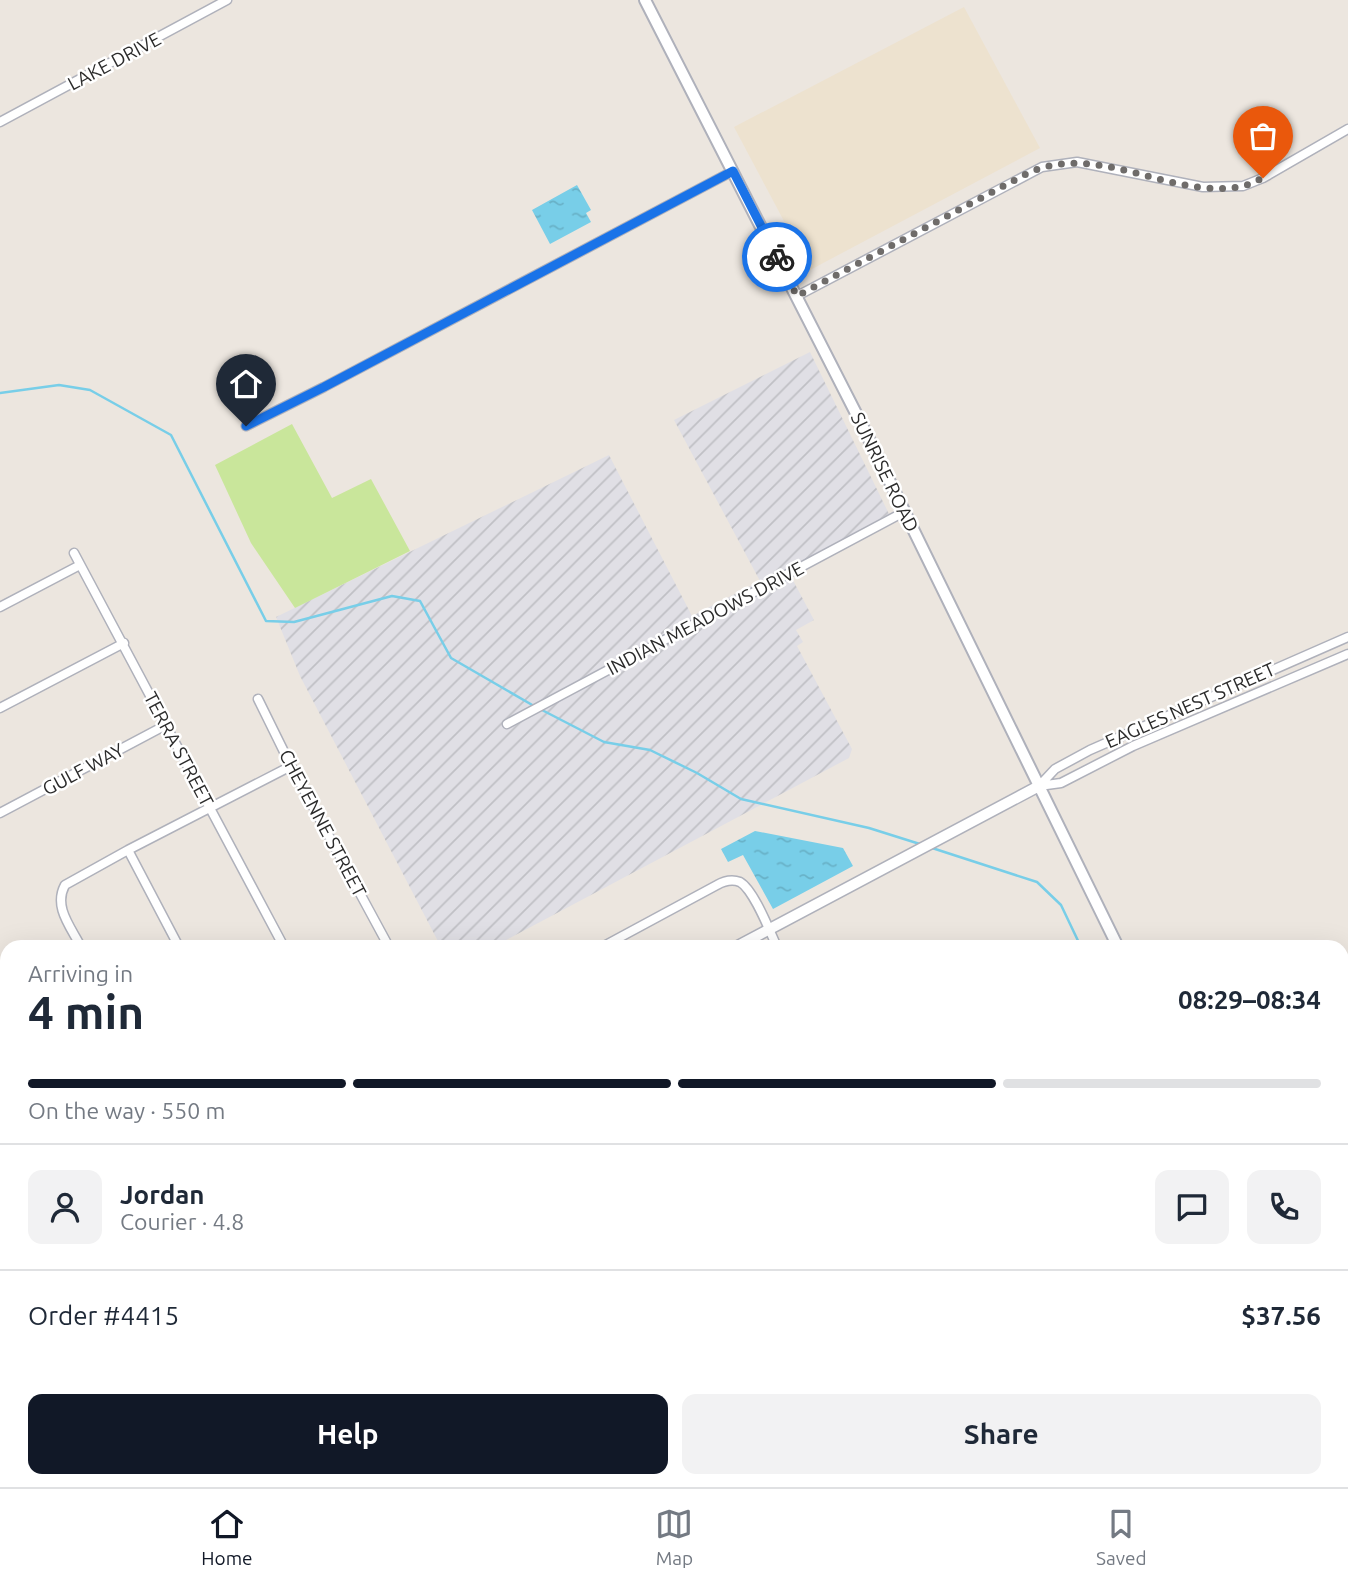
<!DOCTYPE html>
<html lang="en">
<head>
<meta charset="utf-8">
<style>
	body { margin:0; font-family:Ubuntu,sans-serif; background:#f2f2f3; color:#1f2937; height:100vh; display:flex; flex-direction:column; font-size:26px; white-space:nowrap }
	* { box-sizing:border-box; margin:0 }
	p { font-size:23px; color:#747a83 }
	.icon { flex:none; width:38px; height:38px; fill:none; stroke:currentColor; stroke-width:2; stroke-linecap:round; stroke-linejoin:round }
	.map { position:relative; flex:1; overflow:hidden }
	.drawer { position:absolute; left:0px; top:940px; width:1349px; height:548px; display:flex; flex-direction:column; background:#fff; border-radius:21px 21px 0 0; box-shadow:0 7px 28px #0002 }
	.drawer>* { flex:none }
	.pin { position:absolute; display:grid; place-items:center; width:60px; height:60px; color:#fff; margin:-72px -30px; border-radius:50% 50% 50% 0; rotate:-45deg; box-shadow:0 0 7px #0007 }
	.pin .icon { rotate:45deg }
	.courier { position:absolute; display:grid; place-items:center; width:70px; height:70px; margin:-35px; border:5px solid #1a73e8; border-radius:50%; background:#fff; color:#222; box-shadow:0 2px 9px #0007 }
	.summary em { font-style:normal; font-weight:700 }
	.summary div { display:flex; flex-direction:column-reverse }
	.summary { display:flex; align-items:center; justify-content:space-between; height:119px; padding:0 28px }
	h1 { font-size:46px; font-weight:700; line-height:52px }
	.bar { display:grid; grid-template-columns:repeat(4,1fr); gap:10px 7px; align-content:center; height:84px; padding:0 28px }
	.bar i { height:9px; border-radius:5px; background:#e0e1e3 }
	.bar .on { background:#111827 }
	.bar p { grid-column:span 4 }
	.line { display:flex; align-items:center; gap:18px; padding:0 28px; border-top:2px solid #e0e1e3 }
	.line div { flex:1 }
	.round { display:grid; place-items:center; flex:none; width:74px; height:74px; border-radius:14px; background:#f2f2f3 }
	.action { display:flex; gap:14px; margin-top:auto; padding:14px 28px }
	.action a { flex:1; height:80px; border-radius:14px; background:#111827; color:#fff; font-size:28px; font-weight:700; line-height:80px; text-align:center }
	.action a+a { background:#f2f2f3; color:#1f2937 }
	.menu { display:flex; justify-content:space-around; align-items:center; height:98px; border-top:2px solid #e0e1e3; background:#fff; font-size:19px; color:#747a83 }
	.menu a { display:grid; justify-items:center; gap:4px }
	.menu .on { color:#111827 }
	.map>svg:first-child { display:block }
	.industrial { fill:url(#industrial-furrows) }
	.education { fill:#ede2cf }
	.pitch { fill:#c9e69b }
	.water { fill:url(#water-ripples) }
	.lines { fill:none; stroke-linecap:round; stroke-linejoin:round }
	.stream { stroke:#78cee8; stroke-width:2.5 }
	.minor-casing { stroke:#afb1bb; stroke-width:11 }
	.tertiary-casing { stroke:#afb1bb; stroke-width:13 }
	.secondary-casing { stroke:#afb1bb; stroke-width:14 }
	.minor { stroke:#fff; stroke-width:8 }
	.tertiary { stroke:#fff; stroke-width:10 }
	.secondary { stroke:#fff; stroke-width:10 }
	.done { stroke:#6f6c6a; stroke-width:7; stroke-dasharray:0 12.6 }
	.route { stroke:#1a73e8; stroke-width:9 }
	.labels { text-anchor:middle; stroke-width:5; stroke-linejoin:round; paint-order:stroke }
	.street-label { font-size:19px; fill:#2b2b2b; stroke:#fff }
</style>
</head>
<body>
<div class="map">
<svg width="1348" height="1487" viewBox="0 0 1348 1487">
	<defs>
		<pattern id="industrial-furrows" width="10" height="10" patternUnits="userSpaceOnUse" patternTransform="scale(1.75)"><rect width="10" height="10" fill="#e0dfe5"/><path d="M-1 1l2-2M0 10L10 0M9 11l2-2" fill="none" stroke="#c0c0c5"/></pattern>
		<pattern id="water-ripples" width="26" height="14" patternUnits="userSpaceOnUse" patternTransform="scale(1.75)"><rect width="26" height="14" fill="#78cee8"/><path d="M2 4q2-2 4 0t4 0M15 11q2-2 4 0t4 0" fill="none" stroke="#68b1c7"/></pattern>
	</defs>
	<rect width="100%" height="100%" fill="#ece6df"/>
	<path class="industrial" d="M810,352l79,162 -102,55 27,51 -18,10 7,12 -6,4 55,103 -3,9 -356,189h-52l-141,-271 -24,-59 333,-162 83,161 68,-35 -86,-161z"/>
	<path class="education" d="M964,7l76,141 -230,122 -76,-143z"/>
	<path class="pitch" d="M292,424l40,74 39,-19 39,72 -115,57 -44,-65 -36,-78z"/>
	<path class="water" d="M577,185l14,25 -5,3 5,9 -41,22 -18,-34z
		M755,831l88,17 10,18 -80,43 -30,-54 -15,7 -7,-13z"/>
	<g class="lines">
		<path class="stream" d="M0,393l59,-8 31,5 81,45 95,186 28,1 98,-26 28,5 31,57 83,48
			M540,709l64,33 46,8 47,23 44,26 128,29 54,17
			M929,847l108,35 24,23 20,42
			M1314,1480l1,7"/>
		<g class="minor-casing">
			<path id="minor" d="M0,122l227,-122
				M797,296l245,-129 35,-5 126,25 40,-1 20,-8 85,-49
				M246,426l78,-39 409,-216
				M74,553l210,394
				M0,607l80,-42
				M258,699l33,67 98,181
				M0,708l124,-65
				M507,724l397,-212
				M1039,786l16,-17 35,-19 258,-113
				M1039,786l22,-3 72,-37 215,-92
				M0,813l166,-88
				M128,850l51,97
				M81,947c-10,-20 -28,-40 -16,-62l63,-35 163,-84
				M602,947l115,-62c7,-4 15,-6 23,-3 14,8 30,50 37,65
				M0,995l7,14
				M0,1155l7,-4
				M1342,1161l6,-3
				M0,1266l7,-3
				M517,1480l1,7
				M66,1487l3,-7
				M239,1487l11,-7"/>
		</g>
		<g class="tertiary-casing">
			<path id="tertiary" d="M736,947l303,-161
				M0,1219l7,13
				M0,1417l7,-9"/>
		</g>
		<g class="secondary-casing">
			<path id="secondary" d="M645,0l219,429 254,518
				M1342,1399l6,11"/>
		</g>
		<use href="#minor" class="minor"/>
		<use href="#tertiary" class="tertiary"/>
		<use href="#secondary" class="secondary"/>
	</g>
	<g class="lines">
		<path class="done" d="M777,257l20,39 233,-124c73,-30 142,29 213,14 6,-1 13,-5 20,-8"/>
		<path class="route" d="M246,426l78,-39 409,-216 44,86"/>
	</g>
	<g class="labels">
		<g class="street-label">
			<text transform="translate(114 61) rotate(-28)" y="7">LAKE DRIVE</text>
			<text transform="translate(885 472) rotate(64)" y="7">SUNRISE ROAD</text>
			<text transform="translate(705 618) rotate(-28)" y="7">INDIAN MEADOWS DRIVE</text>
			<text transform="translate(1190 705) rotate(-24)" y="7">EAGLES NEST STREET</text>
			<text transform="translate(179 749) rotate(62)" y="7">TERRA STREET</text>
			<text transform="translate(83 769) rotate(-28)" y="7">GULF WAY</text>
			<text transform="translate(323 823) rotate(62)" y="7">CHEYENNE STREET</text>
		</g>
	</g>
</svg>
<div class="pin" style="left:1263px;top:178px;background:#ea580c"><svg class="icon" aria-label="bag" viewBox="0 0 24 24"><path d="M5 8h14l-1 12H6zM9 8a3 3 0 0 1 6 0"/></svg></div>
<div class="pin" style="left:246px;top:426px;background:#1f2937"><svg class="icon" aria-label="home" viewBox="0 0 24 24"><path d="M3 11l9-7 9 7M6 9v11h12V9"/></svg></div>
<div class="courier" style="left:777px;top:257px"><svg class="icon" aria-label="bike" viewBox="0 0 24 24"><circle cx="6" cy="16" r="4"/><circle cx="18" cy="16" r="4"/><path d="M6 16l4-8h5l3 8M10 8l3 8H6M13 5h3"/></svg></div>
<section class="drawer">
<div class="summary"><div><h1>4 min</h1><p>Arriving in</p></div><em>08:29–08:34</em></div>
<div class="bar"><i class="on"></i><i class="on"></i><i class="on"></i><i></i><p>On the way · 550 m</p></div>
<div class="line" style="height:126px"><a class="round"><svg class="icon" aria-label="person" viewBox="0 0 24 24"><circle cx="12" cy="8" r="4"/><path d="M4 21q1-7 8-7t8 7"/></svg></a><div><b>Jordan</b><p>Courier · 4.8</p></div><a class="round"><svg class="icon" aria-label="chat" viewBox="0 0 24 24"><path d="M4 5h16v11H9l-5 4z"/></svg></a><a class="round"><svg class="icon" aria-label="phone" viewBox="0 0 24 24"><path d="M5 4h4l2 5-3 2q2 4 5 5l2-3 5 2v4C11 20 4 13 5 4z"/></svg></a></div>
<div class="line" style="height:91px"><div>Order #4415</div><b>$37.56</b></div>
<div class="action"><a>Help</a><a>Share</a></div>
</section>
</div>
<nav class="menu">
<a class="on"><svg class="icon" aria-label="home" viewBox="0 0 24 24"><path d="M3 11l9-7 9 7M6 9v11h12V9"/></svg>Home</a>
<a><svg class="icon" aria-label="map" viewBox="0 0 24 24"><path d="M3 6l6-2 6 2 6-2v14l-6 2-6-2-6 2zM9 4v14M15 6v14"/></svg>Map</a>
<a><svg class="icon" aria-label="saved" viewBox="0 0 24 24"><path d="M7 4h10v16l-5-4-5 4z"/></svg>Saved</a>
</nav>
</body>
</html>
